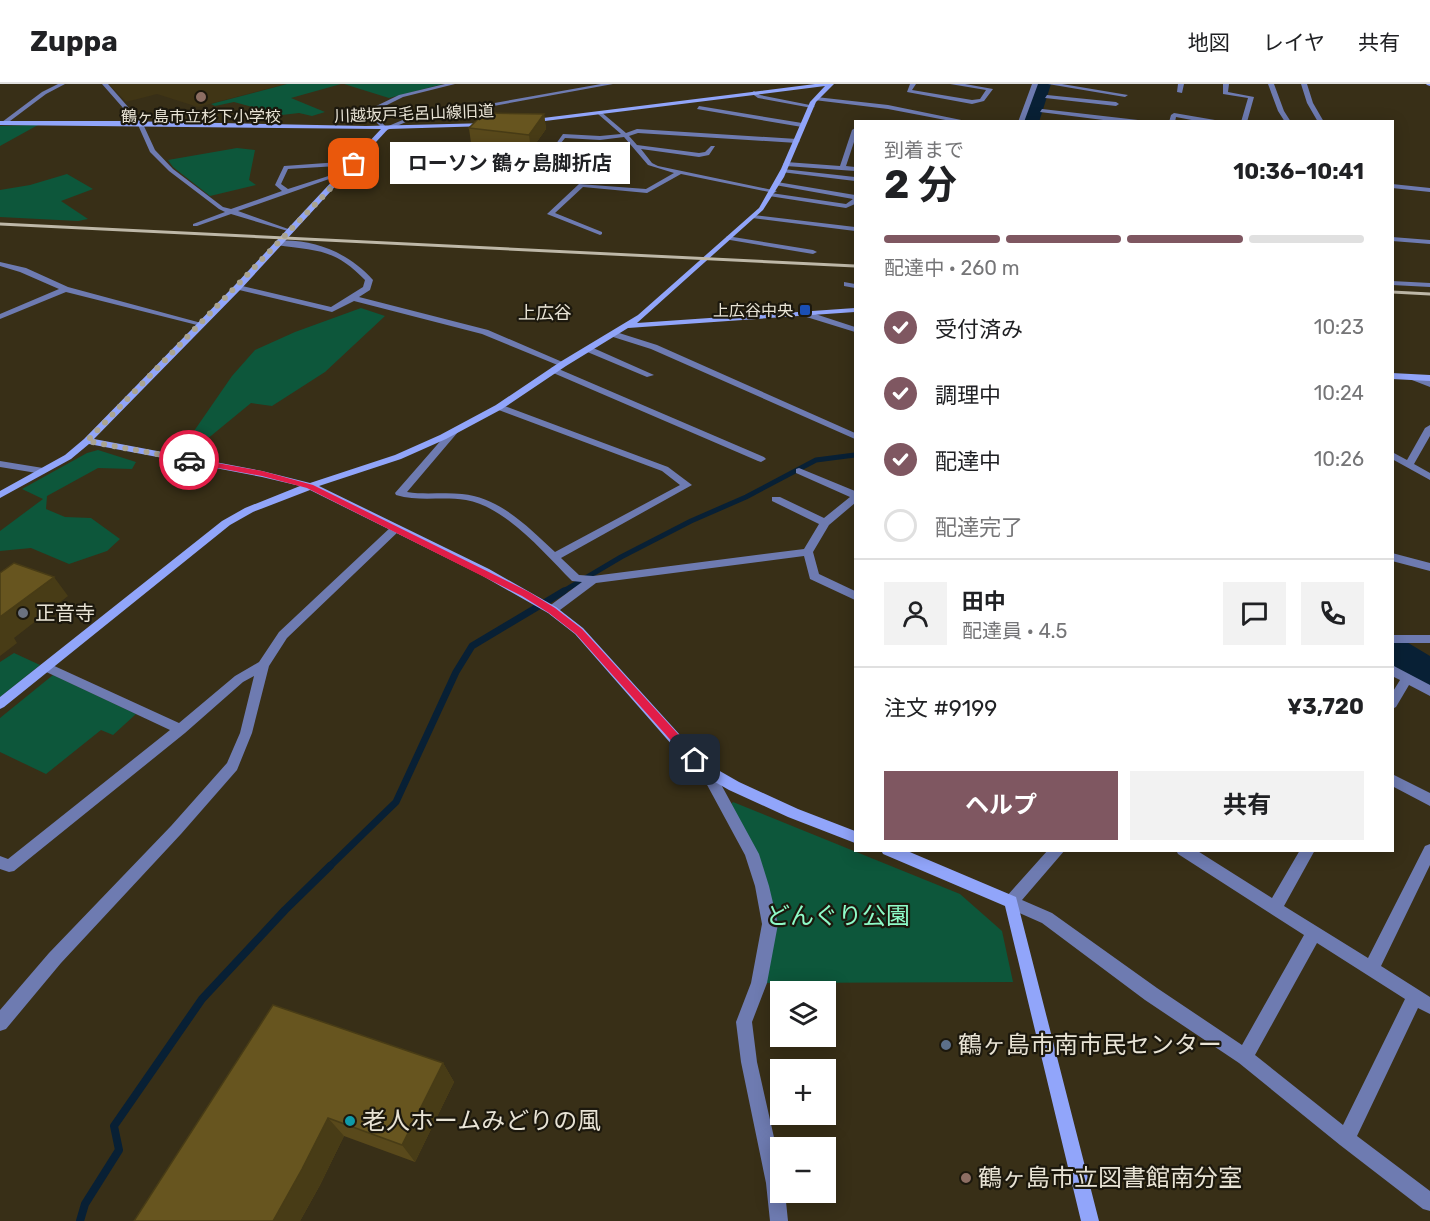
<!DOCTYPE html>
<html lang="ja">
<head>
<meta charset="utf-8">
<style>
	body { margin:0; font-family:Rubik,"Noto Sans JP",sans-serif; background:#f2f2f2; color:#202124; height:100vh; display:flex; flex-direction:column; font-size:22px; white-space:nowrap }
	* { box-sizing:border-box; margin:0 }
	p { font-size:20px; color:#757577 }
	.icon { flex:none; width:33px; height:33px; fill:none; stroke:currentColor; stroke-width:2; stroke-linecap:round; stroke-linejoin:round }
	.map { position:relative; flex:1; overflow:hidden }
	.details { position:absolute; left:854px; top:36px; width:540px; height:732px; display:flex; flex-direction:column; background:#fff; border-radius:0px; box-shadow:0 3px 15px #0003 }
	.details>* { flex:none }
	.controls { position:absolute; left:770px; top:897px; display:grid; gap:12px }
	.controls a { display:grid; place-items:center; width:66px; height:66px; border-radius:0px; background:#fff; box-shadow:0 3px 15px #0003; font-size:30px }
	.pin { position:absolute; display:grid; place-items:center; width:51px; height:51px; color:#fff; margin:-26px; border-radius:12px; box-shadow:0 3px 9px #0006 }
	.courier { position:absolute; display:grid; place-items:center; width:60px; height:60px; margin:-30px; border:4px solid #e11d48; border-radius:50%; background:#fff; color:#222; box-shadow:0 2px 8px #0007 }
	.bubble { position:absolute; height:42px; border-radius:0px; background:#fff; box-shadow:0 3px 15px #0003; font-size:20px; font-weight:700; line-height:42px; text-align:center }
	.head em { font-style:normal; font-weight:700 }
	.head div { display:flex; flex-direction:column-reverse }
	.head { display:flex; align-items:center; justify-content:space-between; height:102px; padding:0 30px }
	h1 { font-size:39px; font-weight:700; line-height:45px }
	.bar { display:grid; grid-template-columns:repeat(4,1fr); gap:9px 6px; align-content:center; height:72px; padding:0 30px }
	.bar i { height:8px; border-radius:4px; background:#e0e0e0 }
	.bar .active { background:#7f5761 }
	.bar p { grid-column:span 4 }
	.line { display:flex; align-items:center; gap:15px; padding:0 30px; border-top:2px solid #e0e0e0 }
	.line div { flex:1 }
	.round { display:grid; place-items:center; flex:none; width:63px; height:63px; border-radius:0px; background:#f2f2f2 }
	ol { padding:0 30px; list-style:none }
	li { display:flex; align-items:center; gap:18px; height:66px }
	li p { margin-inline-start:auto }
	li .icon { padding:6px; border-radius:50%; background:#7f5761; color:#fff; stroke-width:4 }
	li:last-child { color:#757577 }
	li i { width:33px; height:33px; border:3px solid #e0e0e0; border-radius:50% }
	.button { display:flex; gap:12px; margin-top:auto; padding:12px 30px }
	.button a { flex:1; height:69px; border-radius:0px; background:#7f5761; color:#fff; font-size:24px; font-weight:700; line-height:69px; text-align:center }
	.button a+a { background:#f2f2f2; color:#202124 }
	header { display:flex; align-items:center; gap:36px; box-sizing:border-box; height:84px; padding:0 30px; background:#fff; border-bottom:2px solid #e0e0e0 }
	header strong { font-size:28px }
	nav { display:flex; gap:33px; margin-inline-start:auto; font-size:21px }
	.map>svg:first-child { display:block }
	.built { fill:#403515 }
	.green { fill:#0d573b }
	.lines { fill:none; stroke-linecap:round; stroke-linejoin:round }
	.stream-far2 { stroke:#082035; stroke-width:5 }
	.stream-far1 { stroke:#082035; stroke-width:7 }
	.stream { stroke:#082035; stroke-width:8 }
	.river { fill:#082035; fill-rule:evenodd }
	.street { fill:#6e7bb1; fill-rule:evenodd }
	.secondary { fill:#91a5fa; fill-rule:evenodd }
	.rail { stroke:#beb8a8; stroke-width:3 }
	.wall { fill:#59491b }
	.shaded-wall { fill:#483c16 }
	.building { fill:#67551f; stroke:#483c16; stroke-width:1.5 }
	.route { fill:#e11d48 }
	.done { stroke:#aaa492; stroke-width:6; stroke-dasharray:0 10.8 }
	.education-dot { fill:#8d6e63; stroke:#1c180d; stroke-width:2 }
	.transit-dot { fill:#1a4fb4; stroke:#1c180d; stroke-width:2 }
	.worship-dot { fill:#6b7280; stroke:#1c180d; stroke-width:2 }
	.service-dot { fill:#5c6f8a; stroke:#1c180d; stroke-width:2 }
	.culture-dot { fill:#0f9aa8; stroke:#1c180d; stroke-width:2 }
	.labels { text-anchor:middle; stroke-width:4.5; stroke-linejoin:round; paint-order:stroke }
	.far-street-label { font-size:16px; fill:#e8e3d5; stroke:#1c180d }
	.far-poi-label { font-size:16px; fill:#e8e3d5; stroke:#1c180d }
	.far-quarter-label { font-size:18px; fill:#e8e3d5; stroke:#1c180d }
	.poi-label { font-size:20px; fill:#e8e3d5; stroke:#1c180d; text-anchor:start }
	.near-park-label { font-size:24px; fill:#8efbc8; stroke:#1c180d }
	.near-poi-label { font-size:24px; fill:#e8e3d5; stroke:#1c180d; text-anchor:start }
</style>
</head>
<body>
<header>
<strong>Zuppa</strong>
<nav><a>地図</a><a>レイヤ</a><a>共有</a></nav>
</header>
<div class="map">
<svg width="1430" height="1137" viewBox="0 0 1430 1137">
	<rect width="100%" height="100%" fill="#382f17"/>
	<path class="built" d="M109,0h177l-88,23 -41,-13 -31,8z"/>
	<path class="green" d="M287,0h54l-50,14 34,14 -13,4 -13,-3 -17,2 -48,-13 -19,4 -4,-2z
		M344,0h99l-54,14z
		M38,41l-38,21v-20z
		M237,64l18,2 -6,30 7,5 -46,11 -37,-29 -5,-7z
		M67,90l26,15 -32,12 27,18 -10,2 -78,-4v-27l30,-5z
		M361,224l24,8 -60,56 -53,34 -21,-3 -56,46 -12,-2 49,-71 23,-26 40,-18z
		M98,366l38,12 -4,7 -34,-1 -51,28 -1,13 19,8 26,1 29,21 -13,12 -38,13 -38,-16 -31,3v-20l43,-32 -21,-10 65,-36z
		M14,569l26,12 -40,32v-35z
		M53,591l83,39 -23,21 -12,-5 -55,44 -46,-22v-34z
		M733,718l227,92 42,37 11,51 -254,1 11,-59 -8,-38 -35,-78z"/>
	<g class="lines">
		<path class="stream-far2" d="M562,508l59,-35 70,-36 55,-24 70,-37 39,-5"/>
		<path class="stream-far1" d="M329,783l67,-65 60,-130 16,-26 92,-55"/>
		<path class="stream" d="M80,1137l5,-17 34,-54 -5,-24 88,-127 83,-89 45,-44"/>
		<path class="river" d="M1035,0h16l-12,38h-17z
			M1392,553l13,4 25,15v31l-13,-4 -25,-16z"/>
		<path class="street" d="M58,0h7l-19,10 -40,30h-4v-2l40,-30z
			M102,0h6l35,40 12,26 18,19 50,38 8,2 51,-18 -7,-6 9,-19 70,-5 3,2 -3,2 -66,4 -7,15 7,5 56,-18 5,1 -111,39 53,19v2l-60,-18 -34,12h-4v-2l32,-12 -6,-3 -50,-38 -19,-19 -12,-27z
			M445,0h10l-52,13 -28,14 2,6 9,10 19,-8 196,-35h12l-207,38 -21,9 -14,-14 -1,-8 29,-14z
			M910,0h6l-4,6 60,10 8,-1 6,-9 -36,-6h15l28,5 -9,12 -12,3 -65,-12z
			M1032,0h6l-14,38h-6z
			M1048,0h14l66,11 -3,2z
			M1178,0h6l-2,9 -5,-1z
			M1223,0h6l-1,8 26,5 -7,25h-6l7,-24 -25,-4z
			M1268,0h6l10,27 7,11h-6l-7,-11z
			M1301,0h6l6,19 11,19h-6l-11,-19z
			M754,7l6,4 55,11 -3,2 -54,-10 -7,-5z
			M1047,11l69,7 3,2 -3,2 -71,-8z
			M816,13l72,8 83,17h-15l-68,-13 -74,-9z
			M699,22l103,17 3,2 -3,2 -105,-18z
			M1042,25l96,11 3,2h-22l-79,-10z
			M600,27l26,22 11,-4 160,10 3,2 -3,2 -159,-10 -9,3 8,9 62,8 6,-1 6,-6h4l-6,9 -10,2 -58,-8 11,14 6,3 119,25 -3,2 -93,-19 -34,19 -64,-6 -28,26 47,19v2l-2,1 -53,-21 32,-30 67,5 28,-16 -26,-8 -24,-28 -24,3 -35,-2 -8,10h-4l10,-14 37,2 21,-2 -23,-20z
			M1174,29l41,7 3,2h-16l-26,-5 -1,5h-6l2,-7z
			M855,44v11l-9,27 9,1v4l-69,-5 -3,-2 3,-2 54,4 12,-36z
			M783,85l72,8v4l-74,-9v-2z
			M777,98l78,13v9l-9,4 -77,-12v-2l2,-1 75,11 7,-5 -78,-14 -1,-1z
			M1392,100l38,4v4l-38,-4z
			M754,131l101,12v4l-103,-13v-2z
			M727,152l86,14 4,2 -4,2 -83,-14 -4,-2z
			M1392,153l38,3v4l-38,-3z
			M276,157c37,-3 73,12 97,39l-3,10 -11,7 129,33 79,34 -7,2 -78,-32 -128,-33 -22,11 -97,-23v-4h3l93,22 32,-20 2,-7c-31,-32 -48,-29 -89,-35z
			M0,178l26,6 42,19 137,37 -4,2 -135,-34 -66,27v-5l59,-25 -39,-17 -20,-6z
			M1392,197l38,2v4l-38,-2z
			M844,198l11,2v4l-11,-2z
			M800,227h6l49,16v5l-55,-17z
			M610,248h6l41,13 198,88v6l-204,-90 -41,-13z
			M585,263h6l63,28 -7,2 -62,-26z
			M554,283l210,90 2,2 -5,3 -3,-1 -207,-89v-4z
			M1415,291l15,6v6l-18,-7v-4z
			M499,320l169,63 24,18 -131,73 18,17 14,1 211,-27 15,-25 -47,-23v-4h8l44,21 26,-21 -54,-24v-4l3,-1 56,23v12l-26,22 -16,27 6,22 36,17v9l-45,-21 -6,-23 -208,27 -40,30h-8l-2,-3 2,-3 34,-25 -10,-1c-28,-28 -66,-74 -106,-81 -24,-4 -46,2 -70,-5l-1,-2 55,-63h6l2,2 -51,60c18,3 37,0 55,2 39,4 66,33 93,58l125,-67 -18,-14 -166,-62v-4z
			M1430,341v11l-16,28 16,9v7l-38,-21v-7l15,8 18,-32z
			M0,377l43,7 5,3 -5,3 -43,-7z
			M396,441l4,1 1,2 -1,2 -113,108 -18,28 -17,67 -15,37 -56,64 -120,129 -55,66 -6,2v-21l49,-57 122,-127 56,-63 13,-30 14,-57 -11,6 -58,51 -171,138 -5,1 -9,-3v-13l8,3 162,-129 -128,-60 -2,-3 2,-3h8l129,59 56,-47 24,-14 20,-30 113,-106z
			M1392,469l38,10v8l-38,-10z
			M1392,551h38v8h-38z
			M1392,581l38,20v11l-21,-11 -13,22 -4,2v-16l8,-13 -8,-4z
			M706,681l5,1 48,88 10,32 9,38 -11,59 -15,39 5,40 23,102v28h5l3,29h-18l-4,-38 -25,-121 -5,-40 15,-39 11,-59 -7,-38 -10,-31 -46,-85 2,-4z
			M1392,690l38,19v13l-38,-20z
			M1430,760v21l-49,101 49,31v17l-12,-6 -61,128 73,55v20l-7,-2 -83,-64 -101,-82 -94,-63 -103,-77 -36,-16 -2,-5 2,-5 42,-47h17l-43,50 30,13 105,75 85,57 62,-110 -126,-81 -2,-4h20l76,48 28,-48h15l-31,56 84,52 57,-112zM1317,859l88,56 -62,126 -88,-70z"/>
		<path class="secondary" d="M815,0h19l-18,18 -32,75 -21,33 -126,113 218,-15v4l-227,16 -62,38 -64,43 -56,30 -45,20 -82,27 170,83 67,38 27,21 107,118 21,20 28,16 59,27 57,22v12l-67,-26 -59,-27 -28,-16 -21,-20 -105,-120 -27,-21 -67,-38 -171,-85 -57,22 -23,13 -226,182 -4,2v-12l222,-176 23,-13 55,-22 -38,-9 -173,-33 -18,15 -71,39v-7l65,-36 19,-16 151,-154 146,-156 -381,-4v-4h122l244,5 124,-3 -2,3 -100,3 -147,160 -147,150 168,32 48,12 85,-28 45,-20 56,-30 64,-43 78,-47 121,-107 22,-39 29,-67 15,-16 -296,37 -2,-3z
			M1426,0h4v2l-3,-1z
			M1392,289l38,2v6l-38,-2z
			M881,766h24l111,47 83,324h-18l-76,-315 -122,-52z"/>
		<path class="rail" d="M0,140l855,42
			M1392,208l38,2"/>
	</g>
	<path class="wall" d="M544,30l2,15 -15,21 -60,-7 -2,-15z
		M273,921l170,58 11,19 -39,80 -71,-26 -24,49 -20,36h-166z"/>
	<path class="shaded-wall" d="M544,30l2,15 -15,21 -2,-15z
		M54,493l14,19 -54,42 3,5 -17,13v-39z
		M443,979l11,19 -39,80 -13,-17z
		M328,1034l16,18 -24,49 -20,36h-27z"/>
	<path class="building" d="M484,29l60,1 -15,21 -60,-7z
		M14,479l40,14 -54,40v-44z
		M273,921l170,58 -41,82 -74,-27 -26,51 -29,52h-139z"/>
	<path class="route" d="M189,374l73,13 51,14 216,107 26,16 27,21 117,128v6h-8l-115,-129 -27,-21 -27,-17 -215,-108 -45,-12 -76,-14 -1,-2z"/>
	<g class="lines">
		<path class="done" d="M189,376l-102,-19 267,-277"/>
	</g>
	<g class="education-dot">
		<circle cx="201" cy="13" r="6"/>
		<circle cx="966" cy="1094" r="6"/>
	</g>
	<rect class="transit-dot" x="799" y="220" width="12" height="12" rx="3"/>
	<circle class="worship-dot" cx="23" cy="529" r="6"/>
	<circle class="service-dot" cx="946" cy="961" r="6"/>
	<circle class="culture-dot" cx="350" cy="1037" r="6"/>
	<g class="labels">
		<g class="far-street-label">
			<text transform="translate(414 29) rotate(-2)" y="6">川越坂戸毛呂山線旧道</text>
		</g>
		<g class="far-poi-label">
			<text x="201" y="38">鶴ヶ島市立杉下小学校</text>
			<text x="793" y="232" text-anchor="end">上広谷中央</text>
		</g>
		<g class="far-quarter-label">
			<text x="545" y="235">上広谷</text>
		</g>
		<g class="poi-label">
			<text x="35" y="536">正音寺</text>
		</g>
		<g class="near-park-label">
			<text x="838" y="840">どんぐり公園</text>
		</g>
		<g class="near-poi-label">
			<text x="958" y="969">鶴ヶ島市南市民センター</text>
			<text x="362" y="1045">老人ホームみどりの風</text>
			<text x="978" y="1102">鶴ヶ島市立図書館南分室</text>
		</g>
	</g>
</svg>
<div class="controls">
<a><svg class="icon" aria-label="layers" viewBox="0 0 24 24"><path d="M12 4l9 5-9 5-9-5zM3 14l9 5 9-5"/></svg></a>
<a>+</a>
<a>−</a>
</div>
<div class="pin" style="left:354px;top:80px;background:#ea580c"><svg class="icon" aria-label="bag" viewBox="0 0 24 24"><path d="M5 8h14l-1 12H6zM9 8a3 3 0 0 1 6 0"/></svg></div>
<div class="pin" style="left:695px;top:676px;background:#1f2937"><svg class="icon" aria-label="home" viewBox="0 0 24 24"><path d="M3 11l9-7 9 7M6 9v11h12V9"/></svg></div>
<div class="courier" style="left:189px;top:376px"><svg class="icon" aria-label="car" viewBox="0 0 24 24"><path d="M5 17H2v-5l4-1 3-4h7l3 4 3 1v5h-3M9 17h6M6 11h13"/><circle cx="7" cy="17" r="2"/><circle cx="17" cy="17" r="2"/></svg></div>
<div class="bubble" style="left:390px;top:58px;width:240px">ローソン 鶴ヶ島脚折店</div>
<section class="details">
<div class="head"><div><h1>2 分</h1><p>到着まで</p></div><em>10:36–10:41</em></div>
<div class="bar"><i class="active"></i><i class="active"></i><i class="active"></i><i></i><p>配達中 · 260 m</p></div>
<ol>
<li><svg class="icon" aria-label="check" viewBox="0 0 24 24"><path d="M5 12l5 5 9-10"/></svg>受付済み<p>10:23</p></li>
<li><svg class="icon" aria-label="check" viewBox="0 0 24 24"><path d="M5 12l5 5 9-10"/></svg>調理中<p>10:24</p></li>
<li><svg class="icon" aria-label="check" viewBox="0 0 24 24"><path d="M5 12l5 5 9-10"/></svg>配達中<p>10:26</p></li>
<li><i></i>配達完了</li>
</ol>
<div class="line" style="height:108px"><a class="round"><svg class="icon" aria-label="person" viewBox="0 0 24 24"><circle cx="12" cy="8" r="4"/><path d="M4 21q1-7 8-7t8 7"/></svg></a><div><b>田中</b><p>配達員 · 4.5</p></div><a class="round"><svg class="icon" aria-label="chat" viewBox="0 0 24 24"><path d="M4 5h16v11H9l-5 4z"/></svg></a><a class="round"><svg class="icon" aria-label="phone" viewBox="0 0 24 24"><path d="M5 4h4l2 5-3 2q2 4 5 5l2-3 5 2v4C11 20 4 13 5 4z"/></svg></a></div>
<div class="line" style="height:78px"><div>注文 #9199</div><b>¥3,720</b></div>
<div class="button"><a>ヘルプ</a><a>共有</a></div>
</section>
</div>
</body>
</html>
